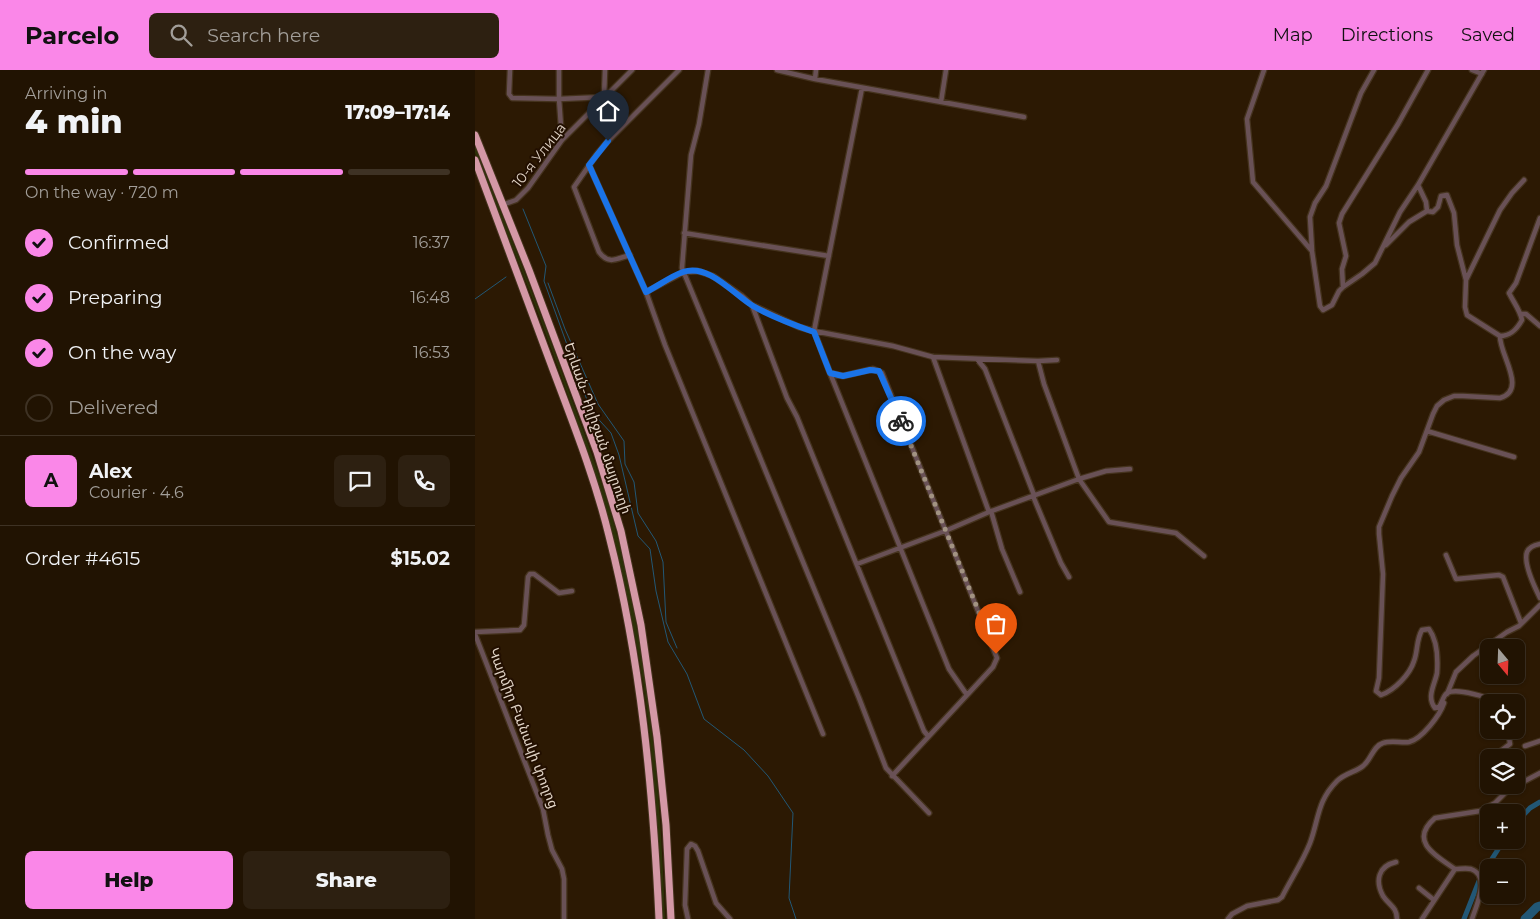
<!DOCTYPE html>
<html lang="en">
<head>
<meta charset="utf-8">
<style>
	body { margin:0; font-family:Montserrat,"Noto Sans Armenian",sans-serif; background:#2d2011; color:#f1f3f6; height:100vh; display:flex; flex-direction:column; font-size:19px; white-space:nowrap }
	* { box-sizing:border-box; margin:0 }
	p { font-size:16px; color:#a29e99 }
	.icon { flex:none; width:28px; height:28px; fill:none; stroke:currentColor; stroke-width:2; stroke-linecap:round; stroke-linejoin:round }
	.map { position:relative; flex:1; overflow:hidden }
	.drawer { display:flex; flex-direction:column; background:#211302; width:475px }
	.drawer>* { flex:none }
	.needle { width:32px; rotate:161deg }
	.fabs { position:absolute; left:1005px; top:569px; display:grid; gap:10px }
	.fabs a { display:grid; place-items:center; width:45px; height:45px; border-radius:8px; background:#211302; box-shadow:0 1px 4px #0004,0 0 0 1px #3e3224; font-size:25px }
	.pin { position:absolute; display:grid; place-items:center; width:42px; height:42px; color:#fff; margin:-51px -21px; border-radius:50% 50% 50% 0; rotate:-45deg; box-shadow:0 0 5px #0007 }
	.pin .icon { rotate:45deg }
	.courier { position:absolute; display:grid; place-items:center; width:50px; height:50px; margin:-25px; border:4px solid #1a73e8; border-radius:50%; background:#fff; color:#222; box-shadow:0 1px 6px #0007 }
	.overview em { font-style:normal; font-weight:800 }
	.overview div { display:flex; flex-direction:column-reverse }
	.overview { display:flex; align-items:center; justify-content:space-between; height:85px; padding:0 25px }
	h1 { font-size:32px; font-weight:800; line-height:38px }
	.bar { display:grid; grid-template-columns:repeat(4,1fr); gap:8px 5px; align-content:center; height:60px; padding:0 25px }
	.bar i { height:6px; border-radius:4px; background:#3e3224 }
	.bar .on { background:#fa87e8 }
	.bar p { grid-column:span 4 }
	.line { display:flex; align-items:center; gap:12px; padding:0 25px; border-top:1px solid #3e3224 }
	.line div { flex:1 }
	.round { display:grid; place-items:center; flex:none; width:52px; height:52px; border-radius:8px; background:#2d2011 }
	ol { padding:0 25px; list-style:none }
	li { display:flex; align-items:center; gap:15px; height:55px }
	li p { margin-inline-start:auto }
	li .icon { padding:5px; border-radius:50%; background:#fa87e8; color:#111; stroke-width:4 }
	li:last-child { color:#a29e99 }
	li i { width:28px; height:28px; border:2px solid #3e3224; border-radius:50% }
	.action { display:flex; gap:10px; margin-top:auto; padding:10px 25px }
	.action a { flex:1; height:58px; border-radius:8px; background:#fa87e8; color:#111; font-size:20px; font-weight:800; line-height:58px; text-align:center }
	.action a+a { background:#2d2011; color:#f1f3f6 }
	header { display:flex; align-items:center; gap:30px; box-sizing:border-box; height:70px; padding:0 25px; background:#fa87e8; color:#111 }
	header strong { font-size:24px }
	nav { display:flex; gap:28px; margin-inline-start:auto; font-size:18px }
	.search { width:350px; height:45px; background:#2d2011; display:flex; align-items:center; gap:12px; box-sizing:border-box; padding:0 18px; border-radius:8px; color:#a29e99; font-size:19px }
	main { display:flex; flex:1; min-height:0 }
	.map>svg:first-child { display:block }
	.green { fill:#2c3107 }
	.lines { fill:none; stroke-linecap:round; stroke-linejoin:round }
	.stream { stroke:#225775; stroke-width:1 }
	.canal { stroke:#225775; stroke-width:5 }
	.river { stroke:#225775; stroke-width:9 }
	.minor-casing { stroke:#45331e; stroke-width:7 }
	.highway-casing { stroke:#45331e; stroke-width:9 }
	.minor { stroke:#695156; stroke-width:4.5 }
	.highway { stroke:#d498a6; stroke-width:7 }
	.done { stroke:#a29382; stroke-width:5; stroke-dasharray:0 9 }
	.route { stroke:#1a73e8; stroke-width:6 }
	.labels { text-anchor:middle; stroke-width:4; stroke-linejoin:round; paint-order:stroke }
	.street-label { font-size:14px; fill:#e1d4c6; stroke:#220f00 }
</style>
</head>
<body>
<header>
<strong>Parcelo</strong>
<div class="search"><svg class="icon" aria-label="search" viewBox="0 0 24 24"><circle cx="10" cy="10" r="6"/><path d="M15 15l6 6"/></svg>Search here</div>
<nav><a>Map</a><a>Directions</a><a>Saved</a></nav>
</header>
<main>
<section class="drawer">
<div class="overview"><div><h1>4 min</h1><p>Arriving in</p></div><em>17:09–17:14</em></div>
<div class="bar"><i class="on"></i><i class="on"></i><i class="on"></i><i></i><p>On the way · 720 m</p></div>
<ol>
<li><svg class="icon" aria-label="check" viewBox="0 0 24 24"><path d="M5 12l5 5 9-10"/></svg>Confirmed<p>16:37</p></li>
<li><svg class="icon" aria-label="check" viewBox="0 0 24 24"><path d="M5 12l5 5 9-10"/></svg>Preparing<p>16:48</p></li>
<li><svg class="icon" aria-label="check" viewBox="0 0 24 24"><path d="M5 12l5 5 9-10"/></svg>On the way<p>16:53</p></li>
<li><i></i>Delivered</li>
</ol>
<div class="line" style="height:90px"><b class="round" style="background:#fa87e8;color:#111">A</b><div><b>Alex</b><p>Courier · 4.6</p></div><a class="round"><svg class="icon" aria-label="chat" viewBox="0 0 24 24"><path d="M4 5h16v11H9l-5 4z"/></svg></a><a class="round"><svg class="icon" aria-label="phone" viewBox="0 0 24 24"><path d="M5 4h4l2 5-3 2q2 4 5 5l2-3 5 2v4C11 20 4 13 5 4z"/></svg></a></div>
<div class="line" style="height:65px"><div>Order #4615</div><b>$15.02</b></div>
<div class="action"><a>Help</a><a>Share</a></div>
</section>
<div class="map">
<svg width="1065" height="849" viewBox="0 0 1065 849">
	<rect width="100%" height="100%" fill="#2c1903"/>
	<path class="green" d="M0,75c31,80 63,160 92,241 19,52 39,104 52,157 30,123 42,250 46,376h-3c-5,-88 -8,-179 -24,-266 -31,-173 -98,-337 -163,-500z"/>
	<g class="lines">
		<path class="stream" d="M48,139l23,57 -2,15 47,130 20,22 8,22 19,81 12,13 6,42 12,51 19,32 17,45 40,31 24,26 25,37 -4,85 7,21
			M73,213l17,46 33,75 26,37 1,23 9,18 4,31 18,28 7,21 3,60 11,26
			M0,229l31,-22"/>
		<path class="canal" d="M1041,753l14,-15 10,-6
			M989,849l17,-43 23,-36"/>
		<path class="river" d="M1050,849l12,-12 3,-1"/>
		<g class="minor-casing">
			<path id="minor" d="M35,0l-1,24 3,4 47,1 45,-2 1,-27
				M84,0v29l3,41
				M233,0l-9,54 -8,31 -9,113 177,430 27,70 43,45
				M302,0l38,9 209,38
				M789,0l-17,49 6,63 59,69 8,55 3,4 9,-5 7,-14 4,-4 19,-13 13,-11 25,-51 18,-27 66,-115
				M997,0l10,4
				M340,9l1,-9
				M387,18l-48,243 16,42 13,3 30,-7 9,4 115,285 -4,9 -101,109
				M466,32l5,-32
				M114,95l57,127 19,53 158,389
				M943,115l8,17 1,9
				M27,135l14,-5 12,-12 34,-48 70,-70
				M209,163l145,23
				M911,175l23,-23 18,-11 6,1 5,-5 3,-11 6,-1 7,18 3,32 9,35
				M837,180l-2,-33 5,-14 11,-17 35,-93 13,-23
				M155,185c-14,4 -21,10 -31,-3l-25,-65 23,-33 11,-13 71,-71
				M868,217l-1,-18 4,-13 -7,-33 3,-9 56,-90 30,-54
				M171,222l38,-20 14,-1 15,5 29,20 10,9 47,22 15,4 79,15 40,11 105,4 19,-1
				M277,235l35,93 10,19 127,314 4,5
				M1045,244h6l14,12
				M1025,266l-33,-21 -2,-8 1,-27 34,-70 12,-17 12,-13
				M458,287l56,155
				M502,289l8,10 49,126
				M563,291l6,23 35,95 30,43 67,11 28,23
				M355,303l119,296 18,26
				M952,361l87,26
				M558,426l28,67 8,14
				M516,441l11,38 18,43
				M1065,474c-5,1 -11,3 -13,8 -4,11 8,36 13,46
				M971,485l10,24 43,-4 4,2 18,46
				M382,494l88,-33 44,-19 90,-33 27,-8 24,-2
				M0,562l45,-2 4,-5 4,-48 2,-3h4l25,19 13,-2
				M0,564l68,175 5,26 4,15 10,19 2,10v40
				M972,624l9,-22 17,-16 34,-24 12,-6 21,-21
				M1024,632c-11,-4 -41,-15 -52,-9 -4,3 -5,10 -8,14l-4,1c-9,-11 0,-24 2,-35 1,-14 0,-33 -8,-44l-7,1c-6,10 -4,21 -8,31 -4,13 -19,29 -33,34l-5,-4 3,-13 4,-104 -4,-40v-7l13,-31 9,-18 18,-26 14,-38 4,-8 7,-6 10,-4h9l37,2c28,-8 -1,-44 0,-62 11,0 17,-7 22,-16 -2,-10 -8,-17 -13,-27l7,-10 24,-65
				M1050,676l15,-5
				M1023,688v-5l12,-9 -2,-14
				M921,792c-18,4 -21,19 -13,34 6,9 14,11 14,23
				M980,799c-19,-13 -47,-28 -20,-51l45,-7 15,-8 13,-13 32,-17
				M980,799c5,0 11,-1 16,0 20,7 5,37 1,50
				M944,818l15,12
				M213,849l-3,-14 2,-56 4,-5 4,2 3,5 18,52 14,16
				M753,849l4,-5 15,-8 31,-6 4,-3c9,-18 21,-36 28,-54 9,-24 7,-42 27,-62 8,-8 19,-9 26,-15 8,-6 10,-20 20,-23 8,-3 18,0 26,-1 13,-3 31,-27 35,-39
				M947,849l33,-50"/>
		</g>
		<g class="highway-casing">
			<path id="highway" d="M0,65l54,135 68,182 24,79 20,94 16,112 9,88 5,94
				M0,90c26,69 52,138 77,207 21,56 43,111 57,169 32,125 44,254 50,383"/>
		</g>
		<use href="#minor" class="minor"/>
		<use href="#highway" class="highway"/>
	</g>
	<g class="lines">
		<path class="done" d="M426,351l95,233"/>
		<path class="route" d="M133,71l-19,24 57,127c12,-6 25,-16 37,-20 26,-9 51,23 70,34 19,11 41,19 61,26l16,41 13,3 27,-6 9,1 22,50"/>
	</g>
	<g class="labels">
		<g class="street-label">
			<text transform="translate(64 85) rotate(-52)" y="5">10-я Улица</text>
			<text transform="translate(123 358) rotate(71)" y="5">Երևան-Դիլիջան մայրուղի</text>
			<text transform="translate(49 658) rotate(69)" y="5">Կարմիր Բանակի փողոց</text>
		</g>
	</g>
</svg>
<div class="fabs">
<a><svg class="needle" viewBox="-14 -14 28 28"><path d="M0-13l5 13h-10z" fill="#e53935"/><path d="M0 13l5-13h-10z" fill="#a29e99"/></svg></a>
<a><svg class="icon" aria-label="locate" viewBox="0 0 24 24"><circle cx="12" cy="12" r="6"/><path d="M12 2v4M12 18v4M2 12h4M18 12h4"/></svg></a>
<a><svg class="icon" aria-label="layers" viewBox="0 0 24 24"><path d="M12 4l9 5-9 5-9-5zM3 14l9 5 9-5"/></svg></a>
<a>+</a>
<a>−</a>
</div>
<div class="pin" style="left:521px;top:584px;background:#ea580c"><svg class="icon" aria-label="bag" viewBox="0 0 24 24"><path d="M5 8h14l-1 12H6zM9 8a3 3 0 0 1 6 0"/></svg></div>
<div class="pin" style="left:133px;top:71px;background:#1f2937"><svg class="icon" aria-label="home" viewBox="0 0 24 24"><path d="M3 11l9-7 9 7M6 9v11h12V9"/></svg></div>
<div class="courier" style="left:426px;top:351px"><svg class="icon" aria-label="bike" viewBox="0 0 24 24"><circle cx="6" cy="16" r="4"/><circle cx="18" cy="16" r="4"/><path d="M6 16l4-8h5l3 8M10 8l3 8H6M13 5h3"/></svg></div>
</div>
</main>
</body>
</html>
